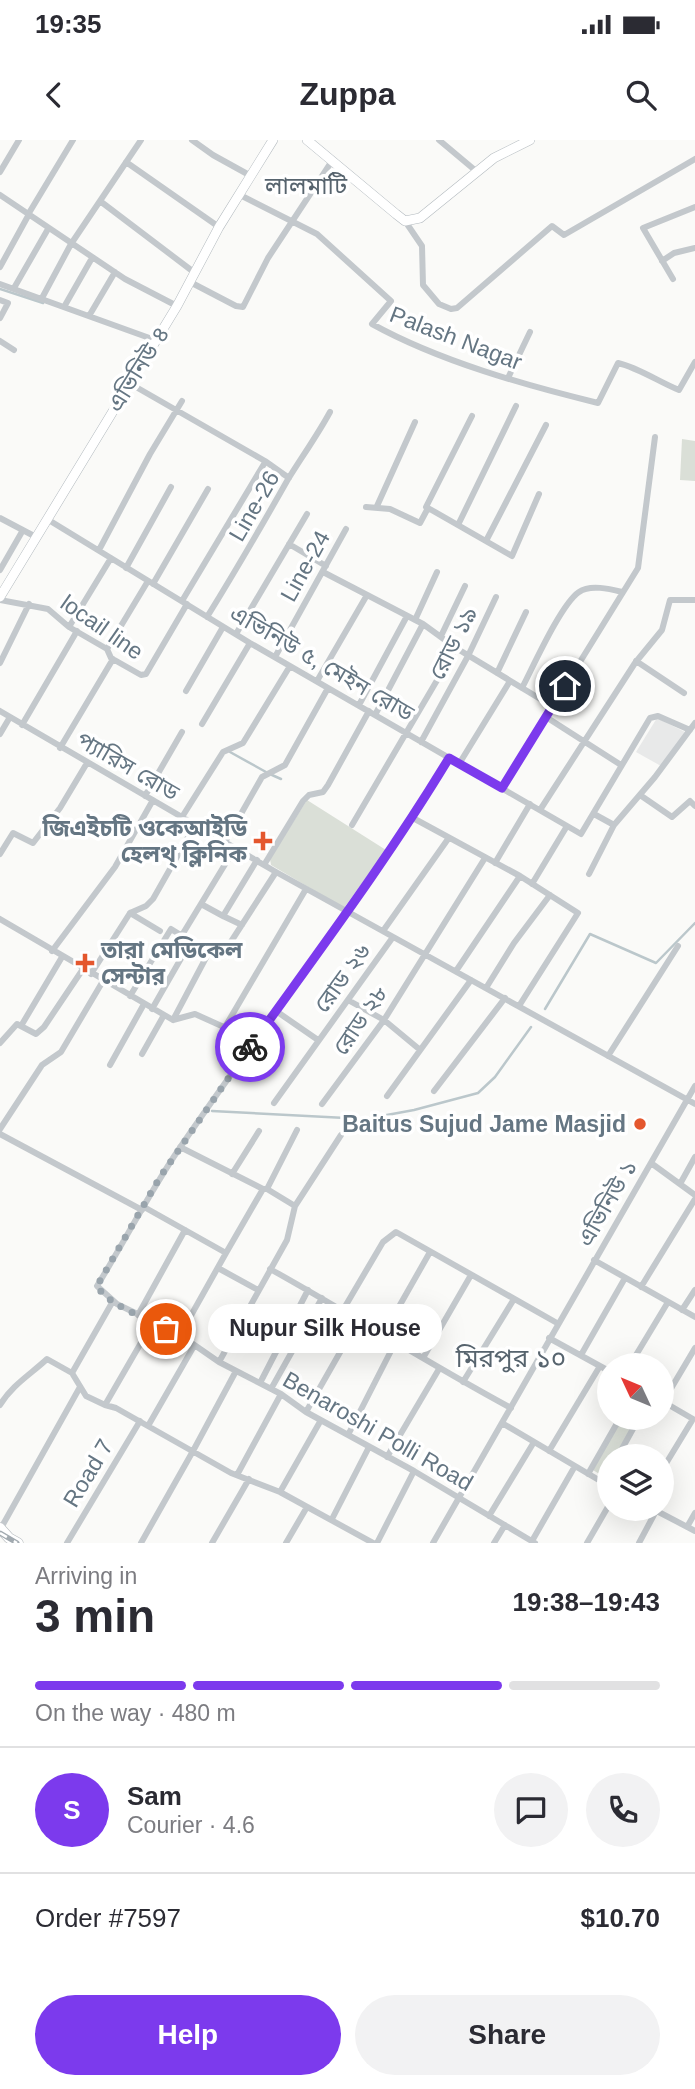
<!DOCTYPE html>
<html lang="en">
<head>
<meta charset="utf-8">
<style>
	body { margin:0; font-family:Arial,"Noto Sans Bengali",sans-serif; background:#f2f2f3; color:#2b2b33; height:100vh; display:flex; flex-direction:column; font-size:26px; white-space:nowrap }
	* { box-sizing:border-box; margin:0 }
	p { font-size:23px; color:#7c7c81 }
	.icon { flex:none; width:38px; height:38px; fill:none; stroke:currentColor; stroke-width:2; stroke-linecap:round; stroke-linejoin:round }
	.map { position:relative; height:1403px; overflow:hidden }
	.panel { display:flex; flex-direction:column; background:#fff; flex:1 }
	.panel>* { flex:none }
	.needle { width:46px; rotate:314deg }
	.controls { position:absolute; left:597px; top:1213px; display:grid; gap:14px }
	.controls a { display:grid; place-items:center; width:77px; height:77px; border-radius:50%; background:#fff; box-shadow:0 7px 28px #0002; font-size:35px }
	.pin { position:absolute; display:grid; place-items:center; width:60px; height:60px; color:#fff; margin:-30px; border:4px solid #fff; border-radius:50%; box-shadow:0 2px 7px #0007 }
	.courier { position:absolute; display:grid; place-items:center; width:70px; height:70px; margin:-35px; border:5px solid #7c3aed; border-radius:50%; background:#fff; color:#222; box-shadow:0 2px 9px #0007 }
	.bubble { position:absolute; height:49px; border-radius:24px; background:#fff; box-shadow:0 7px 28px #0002; font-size:23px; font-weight:600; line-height:49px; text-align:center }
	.headline em { font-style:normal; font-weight:600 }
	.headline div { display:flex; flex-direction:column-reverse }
	.headline { display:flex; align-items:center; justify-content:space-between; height:119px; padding:0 35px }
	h1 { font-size:46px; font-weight:600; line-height:52px }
	.bar { display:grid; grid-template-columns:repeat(4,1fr); gap:10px 7px; align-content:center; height:84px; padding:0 35px }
	.bar i { height:9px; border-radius:5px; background:#e1e1e2 }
	.bar .current { background:#7c3aed }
	.bar p { grid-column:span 4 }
	.line { display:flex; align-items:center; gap:18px; padding:0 35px; border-top:2px solid #e1e1e2 }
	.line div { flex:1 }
	.round { display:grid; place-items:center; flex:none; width:74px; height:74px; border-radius:37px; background:#f2f2f3 }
	.action { display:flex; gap:14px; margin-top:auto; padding:14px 35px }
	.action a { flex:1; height:80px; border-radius:42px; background:#7c3aed; color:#fff; font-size:28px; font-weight:600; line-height:80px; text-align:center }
	.action a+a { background:#f2f2f3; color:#2b2b33 }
	.status { display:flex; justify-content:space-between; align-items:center; height:49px; padding:0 35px; background:#fff; direction:ltr }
	.status svg { height:19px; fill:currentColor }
	header { display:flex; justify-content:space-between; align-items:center; height:91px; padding:0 35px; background:#fff; font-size:32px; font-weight:600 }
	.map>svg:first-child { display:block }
	.built { fill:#e8e9e9 }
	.green { fill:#dadfd7 }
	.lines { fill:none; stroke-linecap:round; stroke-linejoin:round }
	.stream { stroke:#bbc7cb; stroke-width:2.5 }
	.secondary-casing { stroke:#b3babf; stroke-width:10 }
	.primary-casing { stroke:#b5babe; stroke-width:11 }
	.street { stroke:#c3c8cc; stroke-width:6 }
	.secondary { stroke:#fff; stroke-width:9 }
	.primary { stroke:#fff; stroke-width:10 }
	.rail-casing { stroke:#a2aab0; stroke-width:5 }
	.rail { stroke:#fff; stroke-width:2.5; stroke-dasharray:8; stroke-linecap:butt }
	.done { stroke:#99a4ac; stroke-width:7; stroke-dasharray:0 12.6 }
	.route { stroke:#7c3aed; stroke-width:9 }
	.poi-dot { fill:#e4572e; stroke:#fff; stroke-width:2.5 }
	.labels { text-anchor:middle; stroke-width:7; stroke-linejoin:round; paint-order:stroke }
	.street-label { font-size:23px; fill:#657683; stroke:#fff }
	.poi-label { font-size:23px; font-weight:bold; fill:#657683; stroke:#fff; text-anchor:end }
	.neighbourhood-label { font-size:24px; fill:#57646e; stroke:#fff }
	.quarter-label { font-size:26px; fill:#57646e; stroke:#fff }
</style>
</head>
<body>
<div class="status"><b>19:35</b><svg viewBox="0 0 49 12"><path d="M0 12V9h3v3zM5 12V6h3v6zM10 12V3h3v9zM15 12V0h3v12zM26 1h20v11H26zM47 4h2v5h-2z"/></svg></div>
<header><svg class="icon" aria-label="back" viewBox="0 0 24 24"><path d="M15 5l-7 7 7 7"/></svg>Zuppa<svg class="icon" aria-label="search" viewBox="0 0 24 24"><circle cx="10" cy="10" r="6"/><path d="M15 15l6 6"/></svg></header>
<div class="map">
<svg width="695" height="1403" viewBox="0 0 695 1403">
	<rect width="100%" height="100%" fill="#fafaf8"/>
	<path class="built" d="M657,578l28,14 -24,34 -25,-14z"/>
	<path class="green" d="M682,299l13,2v40l-15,-1z
		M307,660l79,50 -42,58 -73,-43 -1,-6z
		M622,1278h15l-21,38h-7v12l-5,9 -11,-7z"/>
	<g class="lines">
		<path class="stream" d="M0,149l43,14
			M230,612l36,20
			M272,635l9,4
			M545,869l45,-75 66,29 39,-40
			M212,971l153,8 49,-9 64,-17 17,-16 36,-50"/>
		<g class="secondary-casing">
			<path id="secondary" d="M307,0l89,74 9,7 15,-3 74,-60 36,-18
				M0,457l177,-291 42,-79 54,-87"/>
		</g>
		<g class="primary-casing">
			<path id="primary" d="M0,1388l9,10 9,5"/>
		</g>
		<path class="street" d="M192,0l21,15 38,21
			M439,0l37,31
			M126,22l93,65
			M0,32l19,-32
			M0,55l125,84 52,27
			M240,55l77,39 74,67 -19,23c67,37 152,61 226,79l20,-40c21,5 41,19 61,27l16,-28
			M100,61l95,72
			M29,73l44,-73
			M405,81l17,25 1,39 16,19 12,5 6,-1 95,-82 12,9 131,-76
			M662,121l12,-8 21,-5
			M0,127l28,-51
			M673,139l-30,-51 52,-21
			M190,142l46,24 7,1 25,-49 62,-94
			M0,144l155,56
			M14,148l34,-59
			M42,158l29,-54 70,-104
			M0,160l8,3 -8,15
			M64,167l28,-49
			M89,176l26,-44
			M0,201l14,9
			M508,238l22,-46
			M129,243l136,78 24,17
			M377,366l38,-84
			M366,367l24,2 30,14 8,-15 84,48 27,-62
			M428,368l-2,-1 46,-91
			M0,378l36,19
			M47,379l203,124 331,191 69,-116 8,-2 32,14
			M458,385l58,-119
			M486,401l60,-116
			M289,404l37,22
			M99,410l51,-96 32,-53
			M126,428l45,-81
			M0,430l23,-40
			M323,432l100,52 33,24
			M153,444l55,-95
			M0,460l48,9 21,18 38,22 4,9 30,17 5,-1 41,-70
			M182,461l82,-137
			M207,477c28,-45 54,-90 80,-136 14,-23 30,-45 43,-69
			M415,480l22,-48
			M69,487l42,-69
			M236,494l71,-120
			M441,496l24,-50
			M107,509l41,-68
			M275,517l71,-128
			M636,521l48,32
			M0,523l29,-59
			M497,533l29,-61
			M317,541l50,-86
			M522,548c11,-21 39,-84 57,-96 11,-8 31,-3 43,0
			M186,551l37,-64
			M359,565l48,-89
			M0,571l276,161 419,232
			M375,575l48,-91
			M546,577l75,48
			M202,584l48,-81
			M22,585l55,-94
			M0,594l10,-17
			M421,602l47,-86 28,-59
			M60,608l53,-89
			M449,618c-82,136 -181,260 -270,391 -30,44 -54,92 -82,137l20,18 63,31 39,27 62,32 25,18 108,59 121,72
			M459,624l51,-83
			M502,648l136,-220 17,-131
			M640,655l32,22 18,-16 5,5
			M145,656l37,-64
			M540,670l95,-147 27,-33 8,-30h25
			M594,674l20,11 41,-48 40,-54
			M182,677l41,-65 20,-9 47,-77
			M413,678l107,58 58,37 -59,93
			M352,685l104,-177 96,58
			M225,702l37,-65 23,-12 43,-77
			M0,714l13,-21 20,10 27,-35 27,-45
			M495,723l35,-59
			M264,725l39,-64 6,-6 14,-3 5,-7 41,-74
			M589,734l25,-49
			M532,744l35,-58
			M201,764l22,12
			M130,773l16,-7 7,-7 42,-74
			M0,779l173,101
			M242,785l-19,-9 34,-56
			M383,791l65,-92
			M182,795l53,-87
			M52,811l63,-84 38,-67
			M456,831l64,-95
			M91,834l39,-61 30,18
			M486,848l28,-45 36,-48
			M130,856l41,-67 42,26 10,-1 53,-82
			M348,860l36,20 35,29
			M152,869l39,-68
			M276,871l42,29
			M173,880l22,-6 60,27
			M173,880l36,-68
			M21,886l41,-69
			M225,887l81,-138
			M0,903l17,-19 19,10 8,-7 39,-58
			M142,914l22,-39
			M608,916l70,-110
			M110,925l34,-61
			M434,951l71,-93
			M387,956l84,-116
			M274,963l119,-166
			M322,964l62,-84 101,-162
			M0,989l42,-64 19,-13 42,-71
			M0,994l142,76
			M180,1007l83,42
			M651,1023l44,32
			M232,1034l27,-43
			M680,1044l15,-27
			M295,1066l46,-71
			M144,1067l82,46 37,-64h4l30,-59
			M594,1120l101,57
			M218,1128l40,22
			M270,1129c81,45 159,95 241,139
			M641,1147l54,-88
			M343,1170l40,-68 13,-10 161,91
			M682,1170l13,-20
			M138,1175l47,-85
			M384,1193l46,-81
			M180,1195l46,-82
			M549,1198l60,33
			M581,1215l44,-77
			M423,1218l48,-83
			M219,1222l68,-122 8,-34 -28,-17
			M630,1225l38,-63
			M72,1233l41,-72
			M463,1242l51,-83
			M260,1243l48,-93
			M271,1249l51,-91
			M662,1261l31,18
			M663,1262l32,-54
			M0,1265c12,-20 31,-31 47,-46l25,14 14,23 19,9 11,3 115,65 49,19 93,51
			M105,1265l48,-83
			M306,1272l53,-93
			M502,1283l107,63
			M148,1286l46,-80
			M348,1295l47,-92
			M549,1311l51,-85
			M618,1316l21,-38
			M387,1317l52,-88
			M662,1330l31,-51
			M588,1334l32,-56
			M237,1335l44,-81
			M603,1343l6,-12
			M280,1352l41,-72
			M651,1368l44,23
			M489,1376l45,-74
			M332,1379l37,-72
			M687,1387l8,-14
			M1,1388l79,-141
			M532,1401l43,-75
			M67,1403l73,-122
			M141,1403l52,-92 43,-80
			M212,1403l37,-64
			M286,1403l21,-36
			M377,1403l37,-72
			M433,1403l262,-457
			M494,1403l11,-18
			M587,1403l22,-38
			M639,1403l17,-32"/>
		<use href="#secondary" class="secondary"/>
		<use href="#primary" class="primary"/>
		<g class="rail-casing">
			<path id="rail" d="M0,1393l17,10"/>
		</g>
		<use href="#rail" class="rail"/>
	</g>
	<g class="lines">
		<path class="done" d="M166,1189c-20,-11 -58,-24 -69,-43l63,-109 90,-130"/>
		<path class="route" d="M250,907c68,-95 138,-188 199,-289l53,30 63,-102"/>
	</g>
	<g class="poi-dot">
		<path d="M259.5 690.5h7v7h7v7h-7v7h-7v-7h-7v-7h7z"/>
		<path d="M81.5 812.5h7v7h7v7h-7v7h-7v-7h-7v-7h7z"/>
		<circle cx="640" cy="984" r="7"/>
	</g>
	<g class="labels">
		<g class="street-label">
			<text transform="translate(456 198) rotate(21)" y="8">Palash Nagar</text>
			<text transform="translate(138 229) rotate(-58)" y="8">এভিনিউ ৪</text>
			<text transform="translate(254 366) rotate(-60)" y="8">Line-26</text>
			<text transform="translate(305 426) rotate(-61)" y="8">Line-24</text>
			<text transform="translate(102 487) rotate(35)" y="8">locail line</text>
			<text transform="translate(453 503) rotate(-63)" y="8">রোড ১৯</text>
			<text transform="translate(322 523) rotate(30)" y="8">এভিনিউ ৫, মেইন রোড</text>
			<text transform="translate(128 626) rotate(30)" y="8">প্যারিস রোড</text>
			<text transform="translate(342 838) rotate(-54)" y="8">রোড ২৬</text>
			<text transform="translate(360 880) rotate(-56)" y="8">রোড ২৮</text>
			<text transform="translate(607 1063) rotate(-60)" y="8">এভিনিউ ১</text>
			<text transform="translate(378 1291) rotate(30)" y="8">Benaroshi Polli Road</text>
			<text transform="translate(88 1333) rotate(-59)" y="8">Road 7</text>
		</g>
		<g class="poi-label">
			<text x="247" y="696">জিএইচটি ওকেআইডি<tspan x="247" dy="26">হেলথ্ ক্লিনিক</tspan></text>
			<text x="101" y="818" text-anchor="start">তারা মেডিকেল<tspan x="101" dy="26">সেন্টার</tspan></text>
			<text x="626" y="992">Baitus Sujud Jame Masjid</text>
		</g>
		<g class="neighbourhood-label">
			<text x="306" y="54">লালমাটি</text>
		</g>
		<g class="quarter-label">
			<text x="511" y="1227">মিরপুর ১০</text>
		</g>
	</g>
</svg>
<div class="controls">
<a><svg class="needle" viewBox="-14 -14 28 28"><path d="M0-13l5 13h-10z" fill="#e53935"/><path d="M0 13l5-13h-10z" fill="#7c7c81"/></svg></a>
<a><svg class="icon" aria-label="layers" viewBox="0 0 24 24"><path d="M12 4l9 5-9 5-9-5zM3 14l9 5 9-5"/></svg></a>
</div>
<div class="pin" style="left:166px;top:1189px;background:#ea580c"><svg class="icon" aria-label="bag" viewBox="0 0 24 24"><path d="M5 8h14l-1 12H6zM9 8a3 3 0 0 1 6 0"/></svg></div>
<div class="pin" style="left:565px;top:546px;background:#1f2937"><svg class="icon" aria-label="home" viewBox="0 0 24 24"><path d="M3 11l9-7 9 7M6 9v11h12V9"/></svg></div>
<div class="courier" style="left:250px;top:907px"><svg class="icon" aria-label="bike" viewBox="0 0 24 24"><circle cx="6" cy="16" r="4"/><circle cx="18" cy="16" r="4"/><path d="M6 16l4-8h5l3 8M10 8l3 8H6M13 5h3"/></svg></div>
<div class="bubble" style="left:208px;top:1164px;width:234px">Nupur Silk House</div>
</div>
<section class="panel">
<div class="headline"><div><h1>3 min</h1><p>Arriving in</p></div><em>19:38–19:43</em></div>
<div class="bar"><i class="current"></i><i class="current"></i><i class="current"></i><i></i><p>On the way · 480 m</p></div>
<div class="line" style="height:126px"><b class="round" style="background:#7c3aed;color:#fff">S</b><div><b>Sam</b><p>Courier · 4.6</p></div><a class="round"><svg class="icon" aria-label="chat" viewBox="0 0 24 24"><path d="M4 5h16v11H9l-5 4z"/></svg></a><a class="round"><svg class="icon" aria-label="phone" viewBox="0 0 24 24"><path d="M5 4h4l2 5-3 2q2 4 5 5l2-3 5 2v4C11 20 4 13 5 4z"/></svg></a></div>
<div class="line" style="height:91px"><div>Order #7597</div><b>$10.70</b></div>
<div class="action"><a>Help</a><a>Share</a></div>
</section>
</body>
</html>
